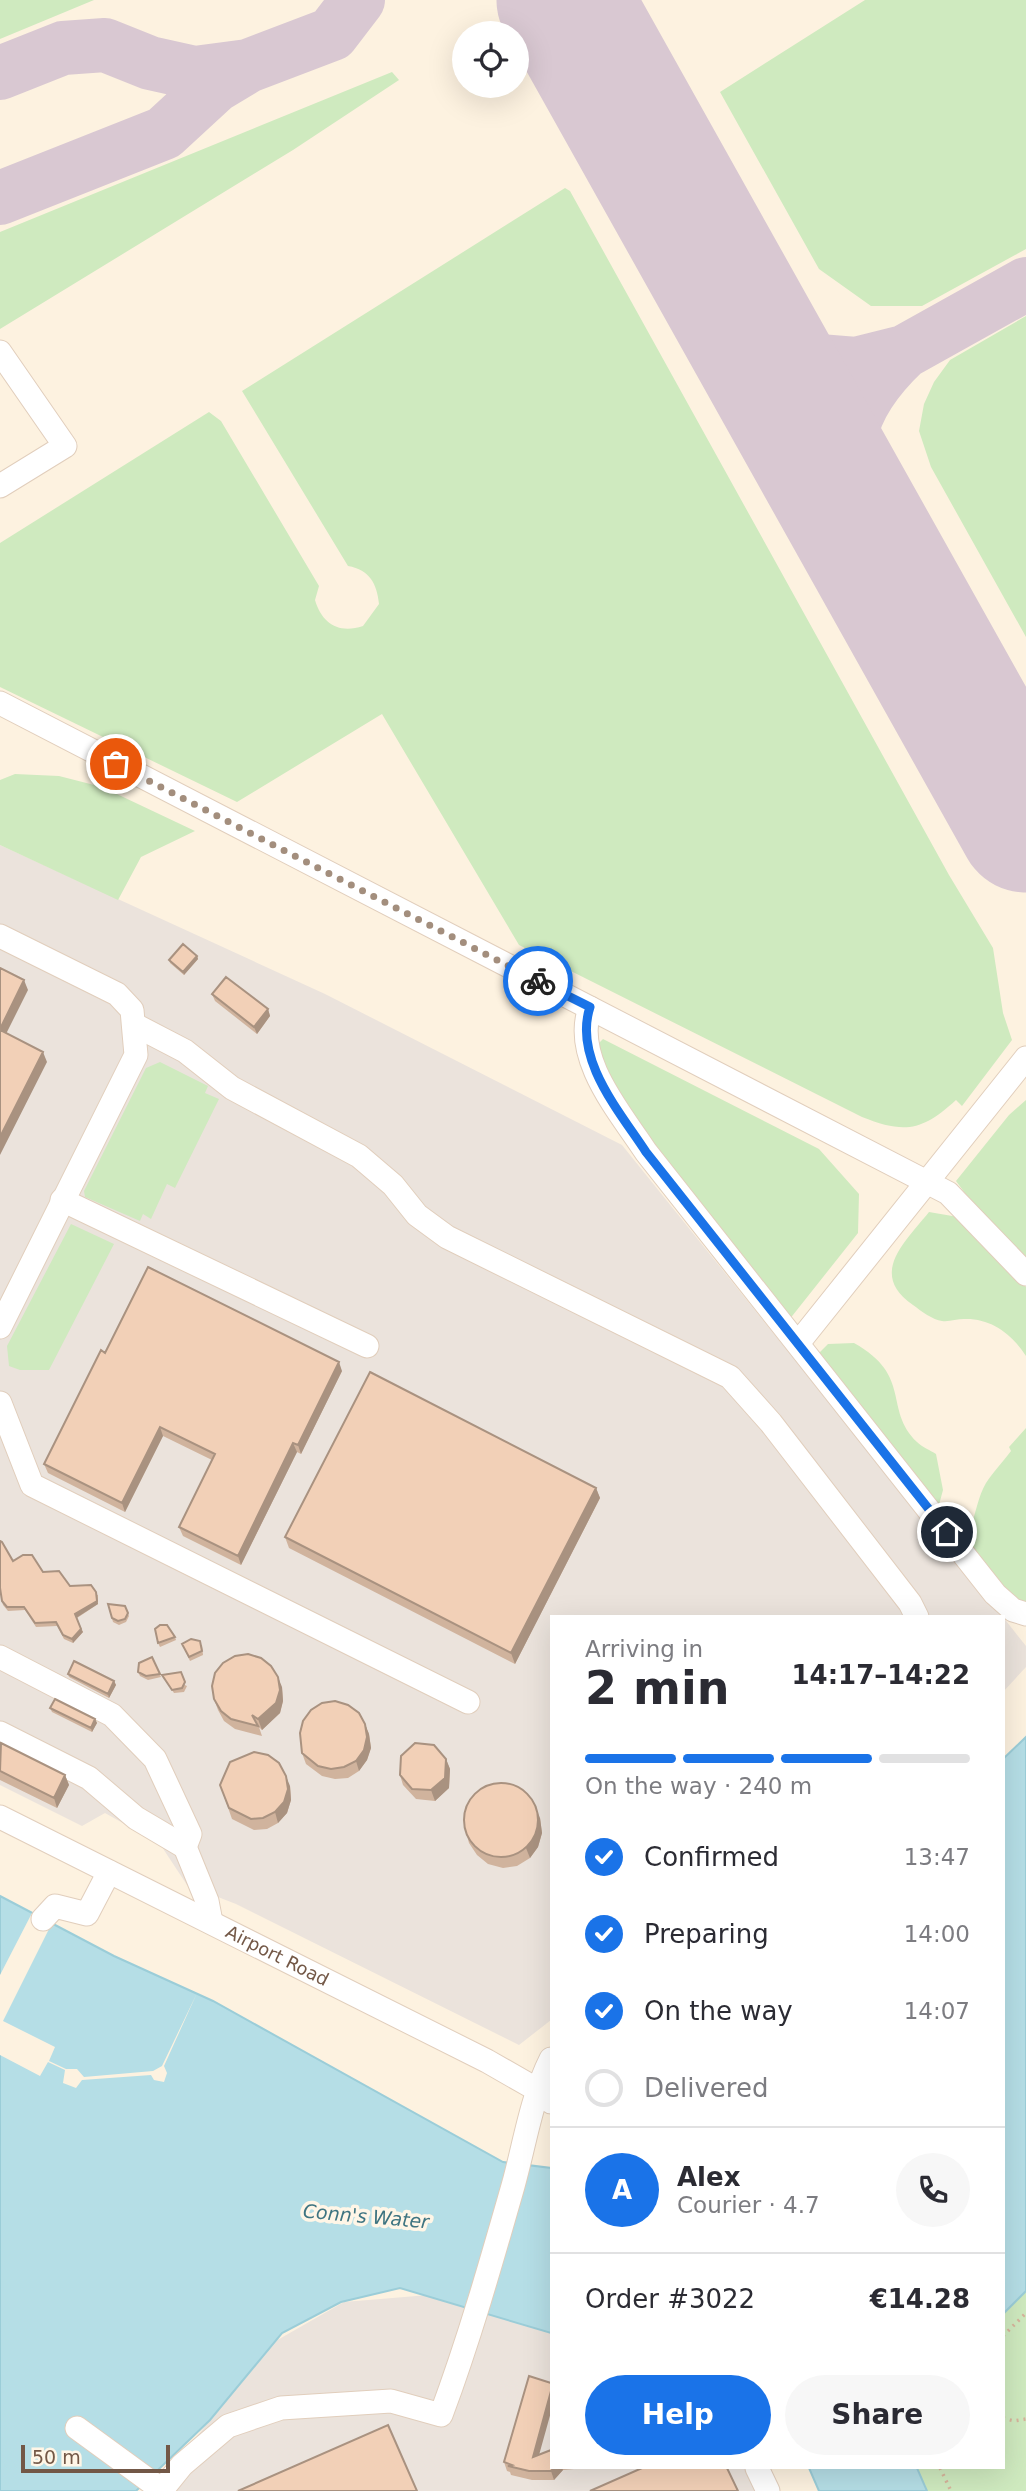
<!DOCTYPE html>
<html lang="en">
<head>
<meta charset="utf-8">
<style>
	body { margin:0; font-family:"DejaVu Sans",sans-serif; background:#f7f7f7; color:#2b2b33; height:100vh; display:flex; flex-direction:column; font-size:26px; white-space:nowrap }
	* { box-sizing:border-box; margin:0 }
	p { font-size:23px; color:#7c7c81 }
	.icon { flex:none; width:38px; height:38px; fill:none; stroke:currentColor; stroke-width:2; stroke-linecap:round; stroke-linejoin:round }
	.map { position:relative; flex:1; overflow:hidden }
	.drawer { position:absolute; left:550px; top:1615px; width:455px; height:854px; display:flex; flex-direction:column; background:#fff; border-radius:0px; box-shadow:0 7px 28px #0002 }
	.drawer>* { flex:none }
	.fabs { position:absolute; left:452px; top:21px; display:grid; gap:14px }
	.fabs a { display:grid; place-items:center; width:77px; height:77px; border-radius:50%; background:#fff; box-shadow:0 7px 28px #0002; font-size:35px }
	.scale { position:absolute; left:21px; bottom:18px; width:149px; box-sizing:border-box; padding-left:7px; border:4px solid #735847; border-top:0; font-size:19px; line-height:24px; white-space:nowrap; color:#735847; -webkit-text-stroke:5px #fff6e7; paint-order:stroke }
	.pin { position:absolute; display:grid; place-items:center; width:60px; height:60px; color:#fff; margin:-30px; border:4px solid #fff; border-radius:50%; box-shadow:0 2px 7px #0007 }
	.courier { position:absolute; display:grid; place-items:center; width:70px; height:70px; margin:-35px; border:5px solid #1a73e8; border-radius:50%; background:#fff; color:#222; box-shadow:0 2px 9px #0007 }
	.summary em { font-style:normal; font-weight:700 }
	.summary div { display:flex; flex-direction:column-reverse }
	.summary { display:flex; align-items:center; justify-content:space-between; height:119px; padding:0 35px }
	h1 { font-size:46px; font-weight:700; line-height:52px }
	.bar { display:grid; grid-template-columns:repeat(4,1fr); gap:10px 7px; align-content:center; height:84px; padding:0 35px }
	.bar i { height:9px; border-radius:5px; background:#e1e1e2 }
	.bar .selected { background:#1a73e8 }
	.bar p { grid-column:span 4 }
	.line { display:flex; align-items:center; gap:18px; padding:0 35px; border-top:2px solid #e1e1e2 }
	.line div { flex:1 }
	.round { display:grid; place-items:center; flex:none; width:74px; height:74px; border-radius:37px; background:#f7f7f7 }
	ol { padding:0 35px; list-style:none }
	li { display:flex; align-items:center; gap:21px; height:77px }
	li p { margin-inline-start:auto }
	li .icon { padding:7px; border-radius:50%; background:#1a73e8; color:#fff; stroke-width:4 }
	li:last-child { color:#7c7c81 }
	li i { width:38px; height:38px; border:4px solid #e1e1e2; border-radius:50% }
	.button { display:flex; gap:14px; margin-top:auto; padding:14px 35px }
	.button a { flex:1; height:80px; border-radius:42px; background:#1a73e8; color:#fff; font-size:28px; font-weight:700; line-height:80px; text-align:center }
	.button a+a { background:#f7f7f7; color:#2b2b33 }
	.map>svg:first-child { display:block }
	.industrial { fill:#ebe3dc }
	.green { fill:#cfeabf }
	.water { fill:#b5dee6; stroke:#9bcdd8; stroke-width:2 }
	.pier { fill:#fdf2e0 }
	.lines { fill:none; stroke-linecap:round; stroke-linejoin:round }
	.taxiway { stroke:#d9c8d2; stroke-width:54 }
	.runway { stroke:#d9c8d2; stroke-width:135 }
	.minor-casing { stroke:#e1cebc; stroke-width:25 }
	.path { stroke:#d7b49b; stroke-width:3.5; stroke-dasharray:2 5; stroke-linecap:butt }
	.minor { stroke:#fff; stroke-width:23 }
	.wall { fill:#d0b39d }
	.shaded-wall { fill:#a99280 }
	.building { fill:#f2d0b7; stroke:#a99280; stroke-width:2 }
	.done { stroke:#a38e7d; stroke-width:7; stroke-dasharray:0 12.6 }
	.route { stroke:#1a73e8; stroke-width:9 }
	.labels { text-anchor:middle; stroke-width:7; stroke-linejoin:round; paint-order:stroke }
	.street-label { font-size:18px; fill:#735847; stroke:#fff6e7 }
	.water-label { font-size:19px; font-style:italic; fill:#3e7481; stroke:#fff6e7 }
</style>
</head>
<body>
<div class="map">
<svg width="1026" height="2491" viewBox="0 0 1026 2491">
	<rect width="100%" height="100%" fill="#fdf2e0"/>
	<path class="industrial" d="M0,845l325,149 297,151 380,472h-451v403l-32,25 -283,-141 -49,-19 -27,-41 -55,-31 -23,13 -82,-41z
		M1003,1617l23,29v21l-23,25z
		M465,2292l86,25v151h199l10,23h-608l122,-149 70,-40z"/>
	<path class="green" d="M0,0h94l-94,39z
		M865,0h161v249l-104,57h-51l-52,-37 -99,-177z
		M392,72l7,8 -106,70 -293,179v-97z
		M565,188l5,3 379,684 44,73 10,65 9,27 -50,66 -6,-6c-34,31 -51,34 -94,17l-343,-172 -137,-231 -145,88 -237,-115v-144l209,-131 12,9 98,165 -4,14c7,24 24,34 48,26l16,-22c-2,-20 -9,-34 -31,-38l-106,-175z
		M1026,316v321l-95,-170 -12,-36 5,-27 10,-22 16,-22z
		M15,774l44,2 43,11 93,44 -54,26 -23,43 -118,-55v-65z
		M603,1039l216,110 40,45 -1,39 -69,87 -149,-184 -45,-89z
		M160,1062l48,24 -3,7 14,6 -44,89 -8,-4 -16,35 -8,-5 -3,7 -55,-24 -1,-6 62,-123z
		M1026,1100v164l-35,-36 -35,-47 53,-66z
		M929,1212l29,5 68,70v69c-14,-22 -35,-38 -62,-37 -7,0 -15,3 -22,2 -9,-1 -21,-10 -29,-16 -45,-31 -8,-63 16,-93z
		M71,1224l43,20 -65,126h-29l-11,-4 -2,-20z
		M854,1343c59,33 29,66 63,99 5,5 13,8 19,12l7,36 -6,22 -120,-157 11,-11z
		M1026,1428v180l-17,-6 -46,-61c13,-18 12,-39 23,-58 7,-11 17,-21 25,-32l-2,-4z
		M1026,2291v200h-99l-10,-23h86v-154z"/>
	<path class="water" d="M1026,1737v554l-23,23v-555z
		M0,1896l114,60 99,45 290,161 48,6v165l-151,-45 -59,14 -59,31 -72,87 -74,71h-136z
		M809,2468h108l10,23h-108z"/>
	<path class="pier" d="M32,1913l20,10 -49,98 52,26 -6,14 17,8h11l7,8 69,-6 9,-5 35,-73 -33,73 3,7 -3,9 -10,-2 -3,-5 -69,5 -6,8 -13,-5 2,-13 -17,-8 -8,14 -40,-21v-80z"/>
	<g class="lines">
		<path class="taxiway" d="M248,66l84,-32 26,-34
			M0,73l63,-25 42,-3 45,18 45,10 53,-7 -33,20 -51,47 -164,65
			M731,295l24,30 64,36 37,3 48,-12c-63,60 -68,107 -36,186
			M904,352l122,-68"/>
		<path class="runway" d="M564,0l462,825"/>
		<g class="minor-casing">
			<g id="minor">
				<path d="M0,352l65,94 -65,40"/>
				<path d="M0,703l948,490 78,81"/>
				<path d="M0,936l117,58 15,16 4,45 -136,272"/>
				<path d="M590,1008c-18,50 30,104 56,144l349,442 18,16 13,4"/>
				<path d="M135,1025l50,26 47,37 127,68 34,29 24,30 30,22 283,140 41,46 139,180 7,14"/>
				<path d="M62,1200l305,146"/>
				<path d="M799,1342l227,-284"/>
				<path d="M0,1403l32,82 436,217"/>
				<path d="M0,1657l112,58 43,44 35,75 -5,13"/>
				<path d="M0,1733l89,45 47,40 49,29 22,54 4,21"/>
				<path id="s1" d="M0,1817l487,244 49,28 15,13"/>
				<path d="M43,1919l12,-13 32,8 22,-42"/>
				<path d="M77,2428l85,62"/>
				<path d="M757,2468l11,23"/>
				<path d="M161,2491l21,-26 46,-39 53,-18 110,-7 50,14c28,-75 50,-152 72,-229 12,-43 18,-87 38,-127"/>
			</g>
		</g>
		<path class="path" d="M1003,2336l23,-23
			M1003,2418l11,3 12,-2
			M940,2468l11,23"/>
		<use href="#minor" class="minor"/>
	</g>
	<path class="wall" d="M197,956l1,3 -14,16 -14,-12 -1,-3z
		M212,994l56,15 2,7 -13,18 -42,-33z
		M105,1353l237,18 -41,83 -4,-2 -56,113 -58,-29 -4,-9 33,-67 -49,-24 -38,76 -77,-39 -4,-9z
		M596,1488l4,10 -85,166 -226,-116 -4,-11z
		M13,1561l30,11 27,14 28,9v9l-21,14 6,14 -10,11 -9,-4 -7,-13 -21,1 -11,-17 -17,1 -5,-6 -1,-4z
		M108,1604l17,2 4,10 -3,6 -7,3 -6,-3z
		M175,1637l1,3 -16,7 -2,-4z
		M182,1644l20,1 1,10 -13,6z
		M152,1657l9,20 -13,3 -8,-4 -2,-4z
		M68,1674l46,7 2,4 -7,13 -40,-21z
		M162,1675l25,11 -3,6 -10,1z
		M282,1687l1,14 -3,12 -18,17 -3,-3 3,9 -27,-7 -11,-8 -6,-11 -4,-11z
		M50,1708l45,11 2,4 -5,9 -40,-20z
		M365,1724l4,10 2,14 -4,12 -8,11 -11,7 -13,1 -13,-3 -16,-12 -4,-11z
		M0,1745l65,30 4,10 -12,23 -57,-28z
		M446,1759l4,10 -1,19 -14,13 -19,-2 -13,-14 -3,-10z
		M220,1785l70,1 1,14 -4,13 -9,10 -11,6 -13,1 -22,-11z
		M540,1818l2,15 -4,14 -8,11 -13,8 -14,2 -15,-4 -11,-9 -8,-12 -3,-11z
		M539,2454l12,14h24l-1,1 -11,1 -9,10h-22l-21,-5 -1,-3 -3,-1 -3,-9z"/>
	<path class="shaded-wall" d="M197,956l1,3 -14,16 -1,-3z
		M24,980l4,10 -25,50 -3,-11z
		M268,1009l2,7 -13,18 -3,-7z
		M43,1052l4,10 -47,93v-18z
		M339,1362l3,9 -41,83 -3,-9z
		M160,1427l3,9 -38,76 -3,-9z
		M293,1443l4,9 -56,113 -3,-9z
		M596,1488l4,10 -85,166 -4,-11z
		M96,1592l2,12 -22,14 -1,-4z
		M81,1629l2,3 -10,11 -1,-4z
		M278,1677l4,10 1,14 -3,12 -18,17 -4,-11z
		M114,1681l2,4 -7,13 -1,-4z
		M95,1719l2,4 -5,9 -1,-4z
		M365,1724l4,10 2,14 -4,12 -8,11 -3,-10z
		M446,1759l4,10 -1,19 -14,13 -4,-11z
		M65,1775l4,10 -12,23 -3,-10z
		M286,1776l4,10 1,14 -4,13 -9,10 -3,-11z
		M536,1808l4,10 2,15 -4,14 -8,11 -4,-10z
		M551,2391v21l-15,54 -3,-9z
		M554,2468h8l1,2 -9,10 -3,-9z"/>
	<path class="building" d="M183,944l14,12 -14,16 -14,-12z
		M0,968l24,12 -24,49z
		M226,977l42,32 -14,18 -42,-33z
		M0,1030l43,22 -43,85z
		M148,1267l191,95 -41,83 -5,-2 -55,113 -59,-29 36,-73 -55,-27 -38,76 -78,-39 57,-114 4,3z
		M370,1372l226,116 -85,165 -226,-116z
		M0,1541l2,1 11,19 10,-6h9l11,17 16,-1 11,15 21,-1 5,7 1,9 -22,13 6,15 -9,10 -9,-4 -7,-13 -21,1 -11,-16h-17l-5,-6 -2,-13z
		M108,1604l17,2 3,7 -3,6 -7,2 -6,-3z
		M160,1625h7l8,12 -17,6 -3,-14z
		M191,1639l9,2 2,10 -13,6 -7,-13z
		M248,1654l13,4 10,8 7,11 2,13 -4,13 -18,16 -6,-4 6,11 -27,-7 -10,-8 -7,-12 -2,-13 3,-13 8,-10 12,-7z
		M152,1657l8,17 -14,2 -8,-4 1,-9z
		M74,1661l40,20 -6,13 -40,-20z
		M181,1672l4,10 -3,6 -10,2 -10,-15z
		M55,1699l40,20 -4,9 -41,-20z
		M335,1701l13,4 11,8 6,11 2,13 -3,13 -8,11 -12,6 -13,2 -13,-3 -16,-13 -2,-20 3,-12 8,-11 11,-7z
		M1,1743l64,32 -11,23 -54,-27z
		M415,1743l19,2 12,14 -1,19 -14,12 -19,-1 -12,-14 1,-19z
		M254,1752l14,3 11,8 7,13 2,13 -4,13 -9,10 -12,6 -12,1 -22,-11 -9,-23 10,-23z
		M464 1820a37 37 0 1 1 74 0a37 37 0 1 1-74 0Z
		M529,2376l22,7v8l-18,66 18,-7v18h3l-3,3h-22l-21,-5 4,-1 -8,-3z
		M388,2425l29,66h-179z
		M642,2468h85l11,23h-148z"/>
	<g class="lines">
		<path class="done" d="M116,764l422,217"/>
		<path class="route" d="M538,981l52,26c-17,52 30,105 56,145l301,380"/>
	</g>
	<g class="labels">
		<g class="street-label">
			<text dy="6" stroke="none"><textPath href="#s1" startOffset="310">Airport Road</textPath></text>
		</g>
		<g class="water-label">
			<text transform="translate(366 2216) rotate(5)" y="7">Conn's Water</text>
		</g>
	</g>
</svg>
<div class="fabs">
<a><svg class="icon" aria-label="locate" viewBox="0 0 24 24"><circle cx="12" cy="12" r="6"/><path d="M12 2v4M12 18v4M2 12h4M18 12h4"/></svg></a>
</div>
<div class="scale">50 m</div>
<div class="pin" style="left:116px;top:764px;background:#ea580c"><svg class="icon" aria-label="bag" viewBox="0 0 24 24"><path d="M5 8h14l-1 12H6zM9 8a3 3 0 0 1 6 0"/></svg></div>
<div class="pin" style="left:947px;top:1532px;background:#1f2937"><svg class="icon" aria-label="home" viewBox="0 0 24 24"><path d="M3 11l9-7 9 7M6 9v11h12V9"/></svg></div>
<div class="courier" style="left:538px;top:981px"><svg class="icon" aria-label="bike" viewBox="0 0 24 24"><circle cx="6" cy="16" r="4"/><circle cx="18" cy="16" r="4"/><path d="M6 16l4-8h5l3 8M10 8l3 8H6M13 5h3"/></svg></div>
<section class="drawer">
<div class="summary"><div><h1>2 min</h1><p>Arriving in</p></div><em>14:17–14:22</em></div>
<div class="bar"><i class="selected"></i><i class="selected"></i><i class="selected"></i><i></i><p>On the way · 240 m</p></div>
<ol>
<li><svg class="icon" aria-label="check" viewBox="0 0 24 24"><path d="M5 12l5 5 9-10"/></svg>Confirmed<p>13:47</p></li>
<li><svg class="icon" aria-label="check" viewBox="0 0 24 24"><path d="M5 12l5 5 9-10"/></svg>Preparing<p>14:00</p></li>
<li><svg class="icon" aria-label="check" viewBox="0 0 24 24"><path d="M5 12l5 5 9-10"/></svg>On the way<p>14:07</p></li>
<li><i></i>Delivered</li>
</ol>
<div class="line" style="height:126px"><b class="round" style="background:#1a73e8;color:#fff">A</b><div><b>Alex</b><p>Courier · 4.7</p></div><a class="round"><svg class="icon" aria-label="phone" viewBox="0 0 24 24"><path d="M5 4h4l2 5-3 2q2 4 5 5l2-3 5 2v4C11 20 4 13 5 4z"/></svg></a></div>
<div class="line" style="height:91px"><div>Order #3022</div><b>€14.28</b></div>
<div class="button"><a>Help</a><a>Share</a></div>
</section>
</div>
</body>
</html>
